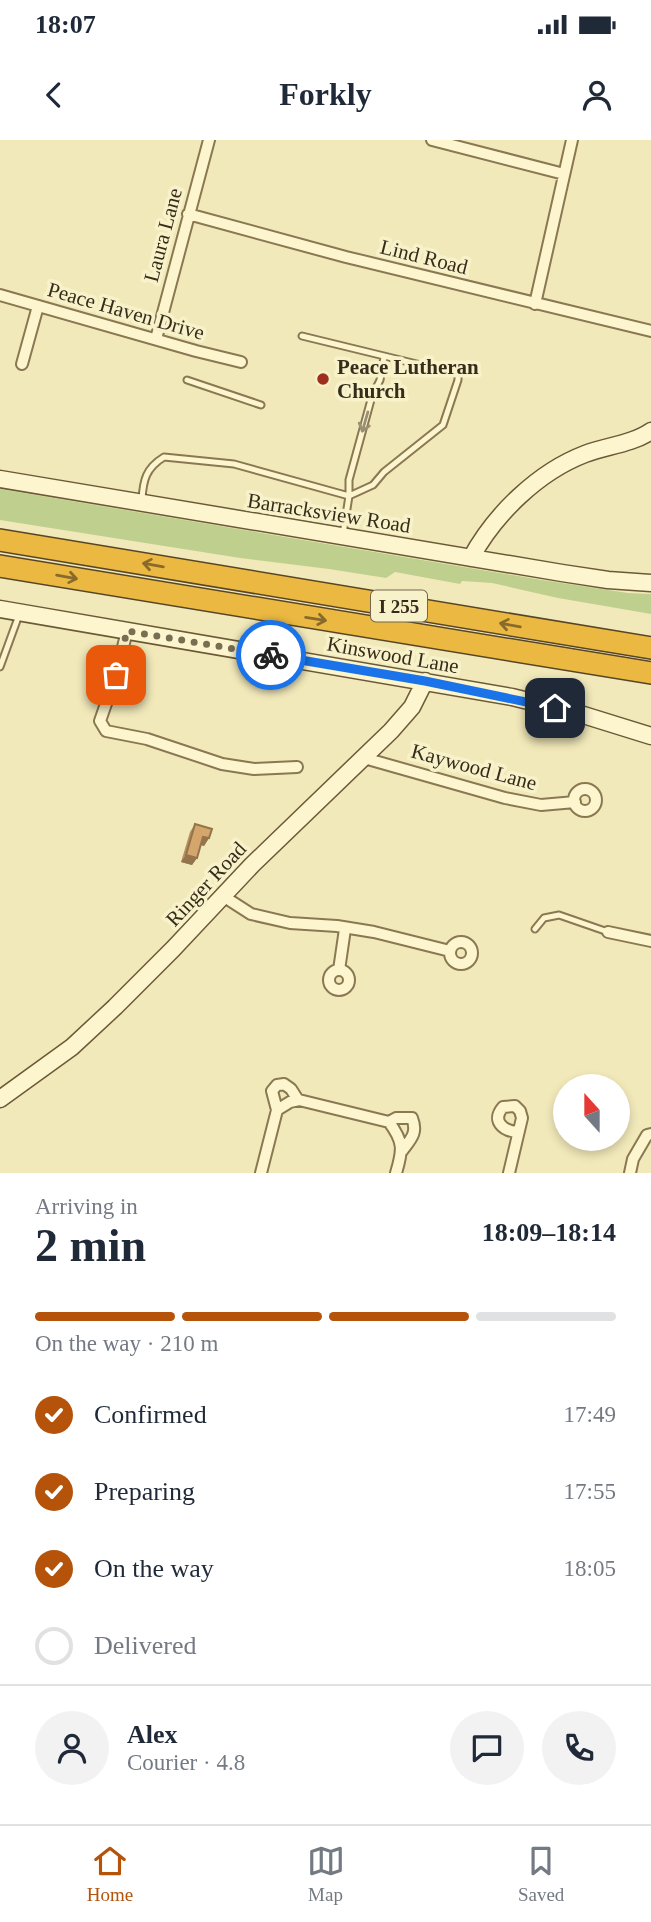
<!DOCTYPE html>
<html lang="en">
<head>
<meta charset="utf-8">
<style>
	body { margin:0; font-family:"Times New Roman",serif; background:#f2f2f3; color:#1f2937; height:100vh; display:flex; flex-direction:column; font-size:26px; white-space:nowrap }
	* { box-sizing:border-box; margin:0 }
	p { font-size:23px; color:#747a83 }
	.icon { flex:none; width:38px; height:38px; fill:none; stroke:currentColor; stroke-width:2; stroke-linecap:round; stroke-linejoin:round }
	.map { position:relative; height:1033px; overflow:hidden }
	.panel { display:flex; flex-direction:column; background:#fff; flex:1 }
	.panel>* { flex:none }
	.needle { width:46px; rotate:339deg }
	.controls { position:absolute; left:553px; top:934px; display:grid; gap:14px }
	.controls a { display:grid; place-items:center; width:77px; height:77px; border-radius:50%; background:#fff; box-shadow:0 4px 10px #0003; font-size:35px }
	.pin { position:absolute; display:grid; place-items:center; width:60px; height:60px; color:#fff; margin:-30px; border-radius:14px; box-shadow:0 4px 10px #0006 }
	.courier { position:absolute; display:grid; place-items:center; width:70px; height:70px; margin:-35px; border:5px solid #1a73e8; border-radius:50%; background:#fff; color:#222; box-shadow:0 2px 9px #0007 }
	.headline em { font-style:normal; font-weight:600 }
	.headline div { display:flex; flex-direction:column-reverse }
	.headline { display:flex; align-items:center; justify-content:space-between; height:119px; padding:0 35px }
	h1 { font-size:46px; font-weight:600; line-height:52px }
	.bar { display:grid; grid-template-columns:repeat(4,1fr); gap:10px 7px; align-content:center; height:84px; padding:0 35px }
	.bar i { height:9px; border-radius:5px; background:#e0e1e3 }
	.bar .active { background:#b45309 }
	.bar p { grid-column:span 4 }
	.line { display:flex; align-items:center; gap:18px; padding:0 35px; border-top:2px solid #e0e1e3 }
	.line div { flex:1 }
	.round { display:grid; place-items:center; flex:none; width:74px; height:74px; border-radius:37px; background:#f2f2f3 }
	ol { padding:0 35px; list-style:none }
	li { display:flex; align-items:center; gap:21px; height:77px }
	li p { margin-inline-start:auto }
	li .icon { padding:7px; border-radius:50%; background:#b45309; color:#fff; stroke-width:4 }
	li:last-child { color:#747a83 }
	li i { width:38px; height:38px; border:4px solid #e0e1e3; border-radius:50% }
	.status { display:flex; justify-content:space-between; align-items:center; height:49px; padding:0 35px; background:#fff; direction:ltr }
	.status svg { height:19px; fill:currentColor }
	header { display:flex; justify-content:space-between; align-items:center; height:91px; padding:0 35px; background:#fff; font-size:32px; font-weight:600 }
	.tab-bar { display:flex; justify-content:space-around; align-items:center; height:98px; border-top:2px solid #e0e1e3; background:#fff; font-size:19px; color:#747a83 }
	.tab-bar a { display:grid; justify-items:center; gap:4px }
	.tab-bar .active { color:#b45309 }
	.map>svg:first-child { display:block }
	.green { fill:#bfd08e }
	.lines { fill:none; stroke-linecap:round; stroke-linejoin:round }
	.lane-casing { stroke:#8a7853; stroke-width:9 }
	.street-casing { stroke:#8a7853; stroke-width:14 }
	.secondary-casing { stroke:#6b5937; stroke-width:19 }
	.highway-casing { stroke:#574528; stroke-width:24 }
	.lane { stroke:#fcf5ce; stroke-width:5 }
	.street { stroke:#fcf5ce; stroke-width:10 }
	.secondary { stroke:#fcf5ce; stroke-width:16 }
	.highway { stroke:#ebb941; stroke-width:21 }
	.wall { fill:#b68f5d }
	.shaded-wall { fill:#94744c }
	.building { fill:#d4a66c; stroke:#94744c; stroke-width:2 }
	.oneway { stroke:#9a9074 }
	.oneway2 { stroke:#886b2c }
	.done { stroke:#786e52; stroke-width:7; stroke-dasharray:0 12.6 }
	.route { stroke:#1a73e8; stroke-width:9 }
	.poi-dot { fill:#9e2f1e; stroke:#f8f2ca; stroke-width:2.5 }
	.labels { text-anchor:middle; stroke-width:7; stroke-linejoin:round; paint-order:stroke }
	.shield { fill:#f8f2ca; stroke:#71674f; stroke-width:2 }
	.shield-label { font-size:19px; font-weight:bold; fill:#372c1a }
	.street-label { font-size:21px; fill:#372c1a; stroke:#f8f2ca }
	.poi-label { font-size:21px; font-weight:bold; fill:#372c1a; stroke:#f8f2ca; text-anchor:start }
</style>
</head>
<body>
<div class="status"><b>18:07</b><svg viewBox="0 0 49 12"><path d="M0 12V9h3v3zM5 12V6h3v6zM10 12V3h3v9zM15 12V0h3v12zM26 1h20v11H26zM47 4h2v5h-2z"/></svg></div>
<header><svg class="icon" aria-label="back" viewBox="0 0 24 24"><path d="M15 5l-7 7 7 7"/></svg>Forkly<svg class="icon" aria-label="person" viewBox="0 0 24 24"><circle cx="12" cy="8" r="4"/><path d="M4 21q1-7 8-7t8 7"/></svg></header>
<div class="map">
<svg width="651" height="1033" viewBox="0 0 651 1033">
	<rect width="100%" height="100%" fill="#f2e9ba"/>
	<path class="green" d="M0,349l542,91 86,13 23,1v20l-93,-16 -66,-15 -30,-2 -2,3 -65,-12 -9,6 -57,-9 -89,-11 -240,-38z"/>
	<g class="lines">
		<g class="lane-casing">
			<path id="lane" d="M187,240l74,25
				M142,360c1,-20 4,-32 22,-43l70,7 115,32 24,-11 11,-13 59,-47 15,-45v-6l-156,-38
				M343,394l6,-38v-16l23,-84 8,-16 4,-23
				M0,527l19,-52
				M535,789l9,-11 15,-3 49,17"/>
		</g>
		<g class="street-casing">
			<path id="street" d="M432,0l132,34
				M188,74l158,43 305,74
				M0,155l196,56 45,11
				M535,164l37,-164
				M156,199l53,-199
				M22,224l16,-58
				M127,491l-11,44 -16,46 6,10 41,8 75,25 32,5 43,-2
				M364,618l141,40 36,7 34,-3
				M574 660a11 11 0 1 1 22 0a11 11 0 1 1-22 0Z
				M223,756l28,18 39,9 47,3 37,6 76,19
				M608,792l43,9
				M450 813a11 11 0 1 1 22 0a11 11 0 1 1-22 0Z
				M339,830l6,-41
				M329 840a10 10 0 1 1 20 0a10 10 0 1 1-20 0Z
				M277,970l-5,-19 5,-6 7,-1 7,5 7,11
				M389,982l7,-4h16c6,15 -1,21 -10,33
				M261,1033l16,-63 13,-8 9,-2 90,22c15,20 14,28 7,51
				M509,1033l13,-55 -2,-7 -5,-5 -12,1c-12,14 0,24 15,25
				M630,1033l3,-14 14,-24 4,-1"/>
		</g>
		<g class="secondary-casing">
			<path id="secondary" d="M0,339l562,94 46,7 43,3
				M471,418c24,-44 67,-86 114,-104 21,-8 47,-10 66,-23
				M0,469l512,88 65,16 74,23
				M0,959l72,-52 43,-40 58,-58 79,-84 139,-134 21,-24 13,-26"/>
		</g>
		<g class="highway-casing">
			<path id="highway" d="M0,400l651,108
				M0,426l651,107"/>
		</g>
		<use href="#lane" class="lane"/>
		<use href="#street" class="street"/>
		<use href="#secondary" class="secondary"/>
		<use href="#highway" class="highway"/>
	</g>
	<path class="wall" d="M195,684l14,14 -5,8 -3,-1 -4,13 -5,7 -11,-3 9,-30z"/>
	<path class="shaded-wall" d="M203,697l6,1 -5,8 -6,-2z
		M186,715l11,3 -5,7 -11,-3z"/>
	<path class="building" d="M195,684l17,5 -3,9 -6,-1 -6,21 -11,-3z"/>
	<defs><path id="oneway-shaft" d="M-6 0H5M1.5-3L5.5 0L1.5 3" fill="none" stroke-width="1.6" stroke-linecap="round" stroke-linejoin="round" transform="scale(1.75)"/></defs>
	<use class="oneway" href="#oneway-shaft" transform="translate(365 282) rotate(106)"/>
	<g class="oneway2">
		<use href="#oneway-shaft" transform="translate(153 425) rotate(-170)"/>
		<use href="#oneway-shaft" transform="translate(67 437) rotate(10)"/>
		<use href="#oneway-shaft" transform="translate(316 479) rotate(9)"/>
		<use href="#oneway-shaft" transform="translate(510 485) rotate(-170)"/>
	</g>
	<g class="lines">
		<path class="done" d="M116,535l11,-44 144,24"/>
		<path class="route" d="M271,515l154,26 130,27"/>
	</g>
	<circle class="poi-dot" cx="323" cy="239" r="7"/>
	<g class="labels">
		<rect class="shield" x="371" y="450.5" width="56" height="31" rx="5"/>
		<g class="shield-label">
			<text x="399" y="473">I 255</text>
		</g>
		<g class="street-label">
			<text transform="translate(163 95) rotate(-75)" y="7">Laura Lane</text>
			<text transform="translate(424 117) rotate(14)" y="7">Lind Road</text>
			<text transform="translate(126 171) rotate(16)" y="7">Peace Haven Drive</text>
			<text transform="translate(329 373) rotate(9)" y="7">Barracksview Road</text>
			<text transform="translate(393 515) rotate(10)" y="7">Kinswood Lane</text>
			<text transform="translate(474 627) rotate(15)" y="7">Kaywood Lane</text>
			<text transform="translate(206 744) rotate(-47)" y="7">Ringer Road</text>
		</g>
		<g class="poi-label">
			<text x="337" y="234">Peace Lutheran<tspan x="337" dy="24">Church</tspan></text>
		</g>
	</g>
</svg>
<div class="controls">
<a><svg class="needle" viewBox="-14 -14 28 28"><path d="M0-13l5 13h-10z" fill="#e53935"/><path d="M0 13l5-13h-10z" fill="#747a83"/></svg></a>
</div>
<div class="pin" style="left:116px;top:535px;background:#ea580c"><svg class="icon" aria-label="bag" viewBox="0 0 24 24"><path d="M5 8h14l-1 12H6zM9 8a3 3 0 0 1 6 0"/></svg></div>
<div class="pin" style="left:555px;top:568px;background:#1f2937"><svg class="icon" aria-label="home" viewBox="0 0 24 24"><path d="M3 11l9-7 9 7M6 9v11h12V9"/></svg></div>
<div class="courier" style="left:271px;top:515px"><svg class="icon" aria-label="bike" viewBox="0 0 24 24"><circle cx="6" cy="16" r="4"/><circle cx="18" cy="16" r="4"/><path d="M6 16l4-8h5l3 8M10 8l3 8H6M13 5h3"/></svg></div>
</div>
<section class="panel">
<div class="headline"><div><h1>2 min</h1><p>Arriving in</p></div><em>18:09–18:14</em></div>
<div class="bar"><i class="active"></i><i class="active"></i><i class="active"></i><i></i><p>On the way · 210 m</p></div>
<ol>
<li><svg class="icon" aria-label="check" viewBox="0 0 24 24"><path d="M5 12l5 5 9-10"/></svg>Confirmed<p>17:49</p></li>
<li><svg class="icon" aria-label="check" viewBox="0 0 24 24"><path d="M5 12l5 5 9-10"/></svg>Preparing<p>17:55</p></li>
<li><svg class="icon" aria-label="check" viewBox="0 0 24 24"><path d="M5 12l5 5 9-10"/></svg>On the way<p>18:05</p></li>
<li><i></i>Delivered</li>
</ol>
<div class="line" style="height:126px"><a class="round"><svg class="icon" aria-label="person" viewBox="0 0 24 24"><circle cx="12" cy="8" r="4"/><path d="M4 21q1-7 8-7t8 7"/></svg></a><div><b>Alex</b><p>Courier · 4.8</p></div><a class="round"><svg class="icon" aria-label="chat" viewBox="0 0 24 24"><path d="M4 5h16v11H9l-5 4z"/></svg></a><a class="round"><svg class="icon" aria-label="phone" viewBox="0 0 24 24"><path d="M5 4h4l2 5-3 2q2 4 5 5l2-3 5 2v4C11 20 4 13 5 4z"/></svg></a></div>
</section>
<nav class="tab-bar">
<a class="active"><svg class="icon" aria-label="home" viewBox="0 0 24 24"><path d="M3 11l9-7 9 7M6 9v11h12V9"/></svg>Home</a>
<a><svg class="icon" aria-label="map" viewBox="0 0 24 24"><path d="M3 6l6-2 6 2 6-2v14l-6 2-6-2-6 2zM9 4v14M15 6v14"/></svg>Map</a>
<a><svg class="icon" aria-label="saved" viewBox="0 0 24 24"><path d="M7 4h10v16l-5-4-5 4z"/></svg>Saved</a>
</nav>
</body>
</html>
